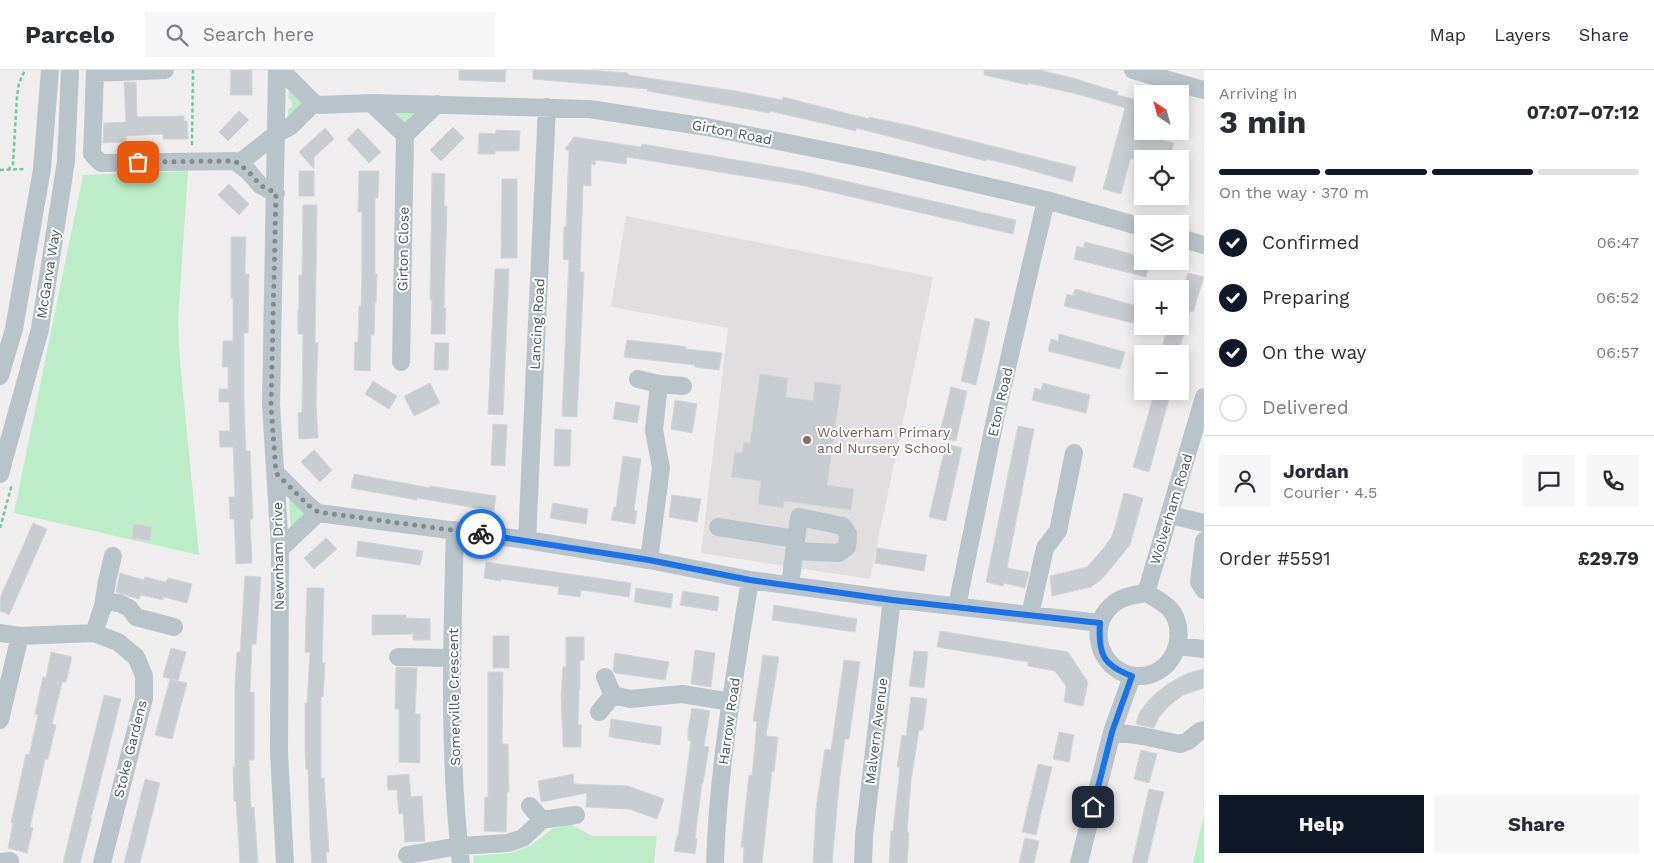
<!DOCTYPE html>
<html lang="en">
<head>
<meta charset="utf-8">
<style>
	body { margin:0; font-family:"Work Sans",sans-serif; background:#f7f7f7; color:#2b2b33; height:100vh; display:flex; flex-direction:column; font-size:19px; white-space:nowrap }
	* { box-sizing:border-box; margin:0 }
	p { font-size:16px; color:#7c7c81 }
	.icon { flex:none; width:28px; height:28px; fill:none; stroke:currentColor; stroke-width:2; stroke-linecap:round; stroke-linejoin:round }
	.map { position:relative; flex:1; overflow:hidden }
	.panel { display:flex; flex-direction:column; background:#fff; width:450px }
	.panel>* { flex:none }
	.needle { width:32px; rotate:324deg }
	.buttons { position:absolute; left:1134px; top:15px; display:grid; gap:10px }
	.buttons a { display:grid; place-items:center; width:55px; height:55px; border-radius:0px; background:#fff; box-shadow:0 2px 12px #0003; font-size:25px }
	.pin { position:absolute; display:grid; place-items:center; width:42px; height:42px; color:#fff; margin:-21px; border-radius:10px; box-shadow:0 2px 8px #0006 }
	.courier { position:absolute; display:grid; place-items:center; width:50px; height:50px; margin:-25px; border:4px solid #1a73e8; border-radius:50%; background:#fff; color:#222; box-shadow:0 1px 6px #0007 }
	.headline em { font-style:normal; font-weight:700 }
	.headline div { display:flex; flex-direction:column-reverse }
	.headline { display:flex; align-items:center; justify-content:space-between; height:85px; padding:0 15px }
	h1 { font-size:32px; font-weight:700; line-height:38px }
	.bar { display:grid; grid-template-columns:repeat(4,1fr); gap:8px 5px; align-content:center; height:60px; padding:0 15px }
	.bar i { height:6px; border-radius:4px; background:#e1e1e2 }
	.bar .current { background:#111827 }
	.bar p { grid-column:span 4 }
	.line { display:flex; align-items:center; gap:12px; padding:0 15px; border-top:1px solid #e1e1e2 }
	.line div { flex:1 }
	.round { display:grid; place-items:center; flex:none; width:52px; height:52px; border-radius:0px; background:#f7f7f7 }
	ol { padding:0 15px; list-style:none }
	li { display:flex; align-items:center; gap:15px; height:55px }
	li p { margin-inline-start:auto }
	li .icon { padding:5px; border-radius:50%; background:#111827; color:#fff; stroke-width:4 }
	li:last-child { color:#7c7c81 }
	li i { width:28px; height:28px; border:2px solid #e1e1e2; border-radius:50% }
	.primary-button { display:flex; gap:10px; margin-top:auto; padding:10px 15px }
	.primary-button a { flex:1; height:58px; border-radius:0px; background:#111827; color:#fff; font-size:20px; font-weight:700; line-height:58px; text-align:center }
	.primary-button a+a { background:#f7f7f7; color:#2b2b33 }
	header { display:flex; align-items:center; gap:30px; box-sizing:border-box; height:70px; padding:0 25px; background:#fff; border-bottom:1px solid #e1e1e2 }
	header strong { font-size:24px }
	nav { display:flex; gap:28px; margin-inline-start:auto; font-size:18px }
	.search { width:350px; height:45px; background:#f7f7f7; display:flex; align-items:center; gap:12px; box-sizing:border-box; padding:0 18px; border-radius:0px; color:#7c7c81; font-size:19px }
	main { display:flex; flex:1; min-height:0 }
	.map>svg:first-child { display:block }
	.education { fill:#e1dedf }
	.green { fill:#bdedc8 }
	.building { fill:#c7ccd0; stroke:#d2d5d9 }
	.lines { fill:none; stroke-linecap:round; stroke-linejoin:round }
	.path { stroke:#76ca94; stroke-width:2.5; stroke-dasharray:4 2.5; stroke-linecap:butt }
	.minor { stroke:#b9c4ca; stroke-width:18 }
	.done { stroke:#828a8e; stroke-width:5; stroke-dasharray:0 9 }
	.route { stroke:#1a73e8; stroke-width:6 }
	.education-dot { fill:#8d6e63; stroke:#fff; stroke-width:2 }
	.labels { text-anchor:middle; stroke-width:4; stroke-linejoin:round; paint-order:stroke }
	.street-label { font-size:14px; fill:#46545a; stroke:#fff }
	.education-label { font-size:14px; fill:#785e54; stroke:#fff; text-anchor:start }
</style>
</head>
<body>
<header>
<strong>Parcelo</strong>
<div class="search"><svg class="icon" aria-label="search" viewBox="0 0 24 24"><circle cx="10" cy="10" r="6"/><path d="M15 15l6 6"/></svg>Search here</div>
<nav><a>Map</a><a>Layers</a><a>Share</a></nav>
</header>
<main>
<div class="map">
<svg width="1204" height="793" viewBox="0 0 1204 793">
	<rect width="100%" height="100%" fill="#f0edee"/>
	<path class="education" d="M626,146l307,61 -63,302 -169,-26 27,-225 -117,-21z"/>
	<path class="green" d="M289,18l16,16 -17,16v-11l4,-2v-5l-4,-4z
		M391,42h27l-12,16z
		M188,101l-10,151 2,39 19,194 -185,-42 69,-338z
		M293,428l15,17 -17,17 -2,-32z
		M1204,744v49h-11z
		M570,754l22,12h65l-3,27h-180l-1,-7 37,-3 20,-7 22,-17z"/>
	<path class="building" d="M231,0h21v25h-22z
		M459,0h47l-1,12 -46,-2z
		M533,0h55l40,3v2l108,16 46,9 1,-3 86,22v-2l43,9 164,41 -4,15 -60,-17 -26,-6v2l-130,-33v3l-86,-20 -1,2 -122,-22 1,-2 -115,-10z
		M984,0h56l36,9 42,13 -1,3 25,6v9l-5,24 37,9 -4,14 -1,2h-39l-9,35 -18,-5 22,-81 -44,-13 -53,-12v2l-44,-10z
		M124,12h12l1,35 47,-1v5h3l1,18h-25v-5l-37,2v6l-23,1 1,-20 22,-1z
		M239,41l10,9 -21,21 -9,-9z
		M453,57l11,11 -23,23 -11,-11z
		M325,58l9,11 -20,18v12l-15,-17z
		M358,58l23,24 -12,11 -22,-24z
		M496,60l24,1 -1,20h-24v3h-17l1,-21 17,1z
		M574,67l67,10 1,-3 159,27 215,49 -3,14 -213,-49 -173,-28 -1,7 -30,-4 -1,5 -4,-1v22l-8,-1 -3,87h4l-7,145 -15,-1 7,-156 -6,-1 1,-32h2l3,-76 -4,-2z
		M299,101h15v25h-15z
		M359,101h20l-1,27h-3v76h2l-1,28h-1l-1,33h-3l-1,36 -16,-1 1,-28h3l1,-36 2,1 1,-37v-58h-4z
		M432,103l13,1 -1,32h3l-3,102h2l-1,26h-14l1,-34h-2z
		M502,109h15v79h-16z
		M229,114l20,20 -10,11 -21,-20z
		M303,135h14l-2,138h3l-2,59 2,36 -19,1 -1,-26 4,-1 1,-78h-5v-25h1v-34h3z
		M231,167h15l-1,37h4l-1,59h-4v69l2,49h4l3,68h-3l2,44 -16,1 -2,-45h-4l-1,-22h6l-2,-50h-13l-1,-16h11l-1,-29h-10v-13h9v-22h-6l1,-26h10v-43h-2z
		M1085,172l47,12v1l10,3v3h8l-4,16 -72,-18 3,-13 6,2z
		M495,199h14l-6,146 -15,-1z
		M1188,203l16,4 -11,35 -3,-1 -12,43h-18l8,-28h12v-38l3,1z
		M1075,219l66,18 -4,17 -73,-18 3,-12 6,2z
		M975,248l15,4 -14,63 -15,-4z
		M1059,264l66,18 -5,17 -72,-18 3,-12 7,2z
		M627,270l47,5 12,2v2l36,4 -3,17 -24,-3v-2l-71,-8z
		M435,273h14l-1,27h-14z
		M760,304l28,4 -2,19 27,4 2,-19 26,3 -14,100 27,4 -3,21 -67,-9 -1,7 -25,-4 3,-23 -30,-4 4,-25 7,1 2,-11 6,1z
		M373,311l24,15 -8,13 -24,-15z
		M430,313l10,20 -26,13 -10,-20z
		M1043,313l47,12 -4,18 -54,-13 3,-12 6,2z
		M951,317l16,4 -11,50 -17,-4z
		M1155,321h16l-22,81 -16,-5z
		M675,330l22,4 -5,29 -21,-4z
		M616,332l24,4 -3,17 -24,-4z
		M493,354l14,1 -2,41 -14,-1z
		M1018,356l16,3 -27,139 22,4 -4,16 -21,-5 -1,3 -17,-4z
		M555,359l16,1 -1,36h-16z
		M946,374l16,4 -16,73 -17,-4z
		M314,380l18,20 -12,12 -19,-20z
		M623,386l18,3 -5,35 -2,16 3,1 -2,13 -24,-4 3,-13h2z
		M354,404l76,14v-2l66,10 -2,15 -77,-13v2l-66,-12z
		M1124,423l19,5 -13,47 -28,34 -11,8 -39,9 -2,-20 37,-9 16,-18 8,-11 4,-11z
		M672,425l29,4 -4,23 -28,-5z
		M553,433l35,6 -2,15 -36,-6z
		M33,453l14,6 -38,86 -9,-4v-13z
		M134,454l18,3 -2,14 -18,-3z
		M326,468l11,11 -23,20 -10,-11z
		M358,471l65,10 -3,14 -64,-9z
		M877,478l50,7 -3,16 -49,-8z
		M486,492l145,21 -2,14 -48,-7 -1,7 -22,-3 1,-7 -58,-8v2l-17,-3z
		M120,503l24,7 1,-3 21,5 2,-4 24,6 -5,19 -24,-6v3l-22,-5 -2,4 -23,-7z
		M245,506l16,1 -5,67h-4l-2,48h4v68h-5l2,48 3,-1 4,56h-18l-4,-62h-2l-1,-34h2v-82l2,-33h3z
		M307,518h17l-2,75h3l-2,34h-2v81h3l5,74h-3l1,11h-15l-2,-25 -2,-69 -2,1 -1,-17v-50h2l3,-50 -5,-1z
		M636,518l37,6 -2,14 -37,-6z
		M683,521l36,6 -2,14 -37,-6z
		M774,535l83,14 -2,13 -83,-12z
		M372,545h34v3l24,1v21h-17v-6l-41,1z
		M940,561l128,21 20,30 -5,24 -19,-4 2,-16 -11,-15 -27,-5v-4l-91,-15z
		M493,566h16v32h-16z
		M566,567h18v23h-4v30h-1l-1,35h3v22h-18l-2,-52 2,-28h3z
		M171,578l15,4 -8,29 -15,-4z
		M695,580l20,3 -4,34 -20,-3z
		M914,581l14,1 -4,36 -15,-2z
		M51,582l21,5 -6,25h-4l-10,42 4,1 -8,34h-3l-7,32 -8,36 3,1 -6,25 -19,-5 5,-25h-2l15,-69 3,1 9,-40 -3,-1 8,-37 3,1z
		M615,583l54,9 -4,18 -50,-7 -2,-3z
		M763,585l16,2 -13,79 12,1 -2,18 -2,17 -2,-1 -10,92h-19l1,-16h-3l2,-17 6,-55 3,1 5,-54 -4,-1z
		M844,590l16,2 -11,77h-4l-5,37 -8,87h-19l3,-54 9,-60 6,1z
		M396,597l21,1 -2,46h5v49l-21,-1v-53h-4z
		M1204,599v19l-21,7 -14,11 -10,11 -5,11 -18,-4 3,-11 6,-8 9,-10 15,-12 19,-10z
		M488,602h15l-1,72h6l1,48h-2l-1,40 -22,-1 1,-34h3z
		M170,609l17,4 -15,56 -17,-4z
		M104,625l17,4 -30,119h1l-12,45h-17z
		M911,627l16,2 -4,31h-4l-8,51 -4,51 2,1 -2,30h-18l2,-32h2l7,-64h-3l5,-32 4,1z
		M692,638l18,3 -6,35 5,1 -6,36h-1l-7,55 2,1 -2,15 -21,-3 3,-15h1l13,-95 -3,-1v-10z
		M611,649l51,8 -2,18 -51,-8z
		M1059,662l15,3 -5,27 -16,-3z
		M1141,680l16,4 -8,29 -15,-4z
		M1038,694l14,3 -16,68 -14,-3z
		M409,704l2,23 11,-1 3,45 -20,1 -2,-29 -4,1 -2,-24h-9l-1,-14z
		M573,704l1,10 54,2 36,13 -7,20 -28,-10 -43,-2 1,-14 -46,9 -3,-21z
		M145,709l15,4 -20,80h-16z
		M1149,719l15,3 -17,71h-15z
		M1025,768l14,3 -5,22h-15z"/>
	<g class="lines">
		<path class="path" d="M192,75l1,-75
			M0,100l26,-1
			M8,100l5,-6 4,-68 2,-13 6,-13
			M0,458l12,-44"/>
		<path class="minor" d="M165,0l-70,3 -3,81 9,9 134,-2 13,10 12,14 16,8
			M277,0l-6,335 9,144 -1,204 6,110
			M281,0l33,33
			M1133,0l71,20
			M371,33l34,32
			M239,93l37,-29 15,-8 23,-23 5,2 52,-2 218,6 118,18 171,34 168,39 96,27
			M1180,168l24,7
			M401,292l4,-227 32,-31
			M0,306l14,-47 28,-160 8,-99
			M638,309l21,5 -5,46 7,38 -12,92
			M659,314l24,2
			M276,403l32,32 10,8
			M0,404l40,-145 26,-168 4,-91
			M1170,445l34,8
			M718,457l78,12
			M455,460c-3,111 -7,223 6,333
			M527,470l20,-433
			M1204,471l-5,41 5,8
			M280,479l38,-36 209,27 122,20 101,20 142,19 208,24
			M790,515l9,-68 44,9 5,8 -1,13 -8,6 -45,-2
			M1146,523c9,5 21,11 27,20 17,30 -7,70 -43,62 -30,-7 -43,-47 -19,-69 9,-9 22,-11 35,-13z
			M1146,523l58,-196
			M103,536l4,-25 6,-25
			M957,536l39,-191 50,-215
			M1030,545l15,-67 13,-17 16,-78
			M0,563l20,3 74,-3 24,9 18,15 8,19v22l-42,165
			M94,563l9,-27 6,-4 10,1 10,5 7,9 38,10
			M1178,576l26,3
			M398,587l54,1
			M605,607l8,18
			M599,642l14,-17 17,4 52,-5 49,8
			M0,650l20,-84
			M1112,662l31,4 37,8 8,-3 12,-10 4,-1
			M530,736l12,14
			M407,785l52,-9 49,-3 15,-5 19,-18 34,-5
			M0,792l10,-1
			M715,793c3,-95 20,-189 35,-283
			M863,793l1,-27 28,-237
			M1079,793l33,-131 20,-56"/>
	</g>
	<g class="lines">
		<path class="done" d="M138,92l97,-1 13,10 12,14 16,8 -5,212 5,68 32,32 10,7 163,22"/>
		<path class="route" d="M481,464l168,26 101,20 142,20 208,23c-2,30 2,42 32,53l-20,56 -19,75"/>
	</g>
	<circle class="education-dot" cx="807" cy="370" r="5"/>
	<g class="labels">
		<g class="street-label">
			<text transform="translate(732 62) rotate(11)" y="5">Girton Road</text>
			<text transform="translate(403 179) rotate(-89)" y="5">Girton Close</text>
			<text transform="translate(48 204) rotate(-81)" y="5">McGarva Way</text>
			<text transform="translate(537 254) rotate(-87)" y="5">Lancing Road</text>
			<text transform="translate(1000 332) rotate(-77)" y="5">Eton Road</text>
			<text transform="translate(1171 439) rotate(-73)" y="5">Wolverham Road</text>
			<text transform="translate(278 486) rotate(-91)" y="5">Newnham Drive</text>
			<text transform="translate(454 627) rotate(-91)" y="5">Somerville Crescent</text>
			<text transform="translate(729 651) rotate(-82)" y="5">Harrow Road</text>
			<text transform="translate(876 661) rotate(-83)" y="5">Malvern Avenue</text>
			<text transform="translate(130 679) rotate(-76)" y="5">Stoke Gardens</text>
		</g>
		<g class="education-label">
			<text x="817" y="367">Wolverham Primary<tspan x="817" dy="16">and Nursery School</tspan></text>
		</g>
	</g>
</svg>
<div class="buttons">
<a><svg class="needle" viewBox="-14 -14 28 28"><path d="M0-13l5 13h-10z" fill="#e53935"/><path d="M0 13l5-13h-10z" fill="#7c7c81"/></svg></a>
<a><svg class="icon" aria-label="locate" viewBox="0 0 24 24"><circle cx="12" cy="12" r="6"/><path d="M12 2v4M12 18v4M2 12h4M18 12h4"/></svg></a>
<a><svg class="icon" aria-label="layers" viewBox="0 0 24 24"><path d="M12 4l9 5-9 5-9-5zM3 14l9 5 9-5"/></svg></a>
<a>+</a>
<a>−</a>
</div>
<div class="pin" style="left:138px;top:92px;background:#ea580c"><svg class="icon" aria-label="bag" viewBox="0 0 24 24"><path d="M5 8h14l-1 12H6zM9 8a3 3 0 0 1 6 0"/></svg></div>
<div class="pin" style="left:1093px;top:737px;background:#1f2937"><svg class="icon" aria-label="home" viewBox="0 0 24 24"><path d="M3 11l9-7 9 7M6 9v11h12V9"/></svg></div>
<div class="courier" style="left:481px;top:464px"><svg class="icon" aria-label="bike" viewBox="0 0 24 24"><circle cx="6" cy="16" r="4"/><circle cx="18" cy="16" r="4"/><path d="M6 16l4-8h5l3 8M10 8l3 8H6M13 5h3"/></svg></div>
</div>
<section class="panel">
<div class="headline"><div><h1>3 min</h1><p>Arriving in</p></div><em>07:07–07:12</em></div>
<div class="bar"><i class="current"></i><i class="current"></i><i class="current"></i><i></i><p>On the way · 370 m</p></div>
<ol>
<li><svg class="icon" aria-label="check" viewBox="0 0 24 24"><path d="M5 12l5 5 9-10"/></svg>Confirmed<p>06:47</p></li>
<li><svg class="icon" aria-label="check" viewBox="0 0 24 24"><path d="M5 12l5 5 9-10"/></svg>Preparing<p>06:52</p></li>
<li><svg class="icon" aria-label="check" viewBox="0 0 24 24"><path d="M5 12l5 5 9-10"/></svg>On the way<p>06:57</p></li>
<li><i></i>Delivered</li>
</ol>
<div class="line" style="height:90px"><a class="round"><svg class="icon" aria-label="person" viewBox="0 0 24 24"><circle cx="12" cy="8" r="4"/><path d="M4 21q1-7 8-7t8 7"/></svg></a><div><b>Jordan</b><p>Courier · 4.5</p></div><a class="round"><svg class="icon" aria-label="chat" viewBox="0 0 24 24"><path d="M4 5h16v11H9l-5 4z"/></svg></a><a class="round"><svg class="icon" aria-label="phone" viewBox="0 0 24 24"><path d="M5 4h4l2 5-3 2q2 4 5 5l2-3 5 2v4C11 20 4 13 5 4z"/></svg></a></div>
<div class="line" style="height:65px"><div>Order #5591</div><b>£29.79</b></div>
<div class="primary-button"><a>Help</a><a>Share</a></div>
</section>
</main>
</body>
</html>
